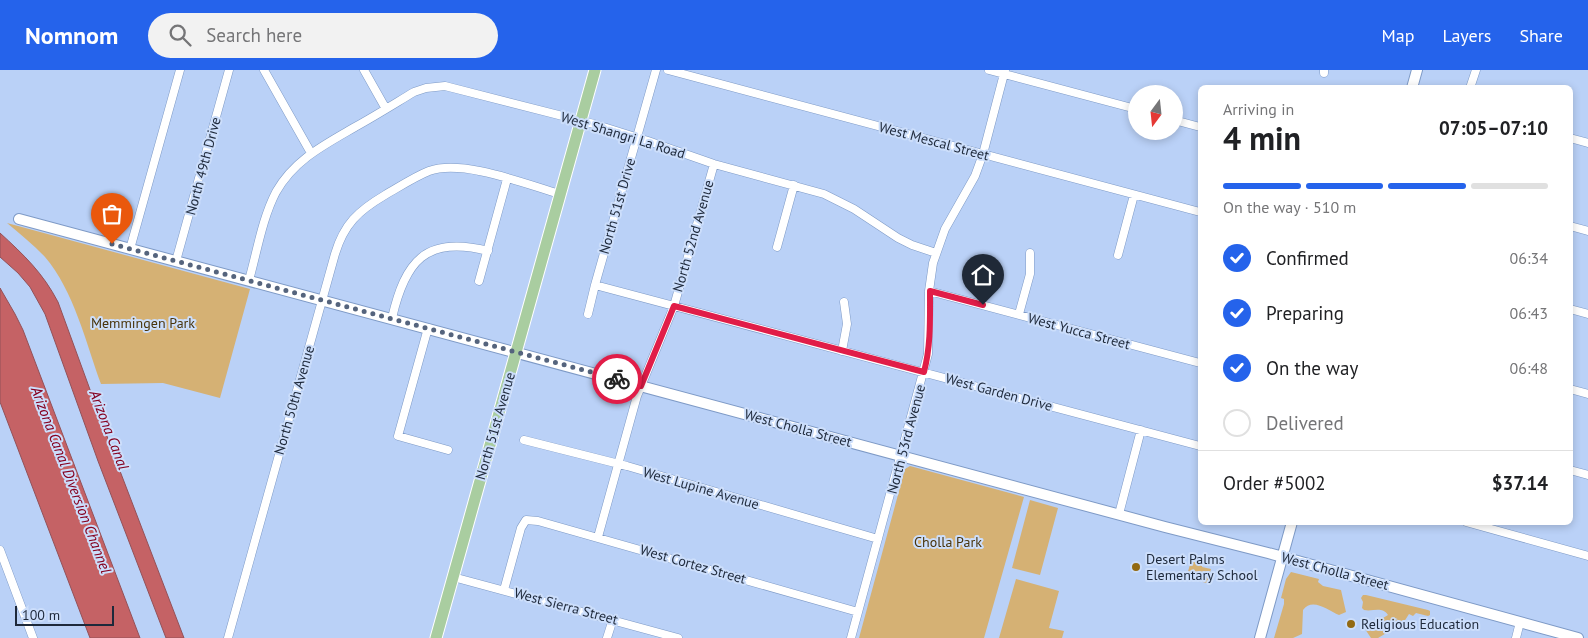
<!DOCTYPE html>
<html lang="en">
<head>
<meta charset="utf-8">
<style>
	body { margin:0; font-family:"PT Sans",sans-serif; background:#f2f2f2; color:#202124; height:100vh; display:flex; flex-direction:column; font-size:19px; white-space:nowrap }
	* { box-sizing:border-box; margin:0 }
	p { font-size:16px; color:#757577 }
	.icon { flex:none; width:28px; height:28px; fill:none; stroke:currentColor; stroke-width:2; stroke-linecap:round; stroke-linejoin:round }
	.map { position:relative; flex:1; overflow:hidden }
	.side { position:absolute; left:1198px; top:15px; width:375px; height:440px; display:flex; flex-direction:column; background:#fff; border-radius:8px; box-shadow:0 2px 8px #0003 }
	.side>* { flex:none }
	.needle { width:32px; rotate:195deg }
	.tools { position:absolute; left:1128px; top:15px; display:grid; gap:10px }
	.tools a { display:grid; place-items:center; width:55px; height:55px; border-radius:50%; background:#fff; box-shadow:0 2px 8px #0003; font-size:25px }
	.scale { position:absolute; left:15px; bottom:12px; width:99px; box-sizing:border-box; padding-left:5px; border:2px solid #1e293b; border-top:0; font-size:14px; line-height:18px; white-space:nowrap; color:#1e293b; -webkit-text-stroke:4px #ccdefb; paint-order:stroke }
	.pin { position:absolute; display:grid; place-items:center; width:42px; height:42px; color:#fff; margin:-51px -21px; border-radius:50% 50% 50% 0; rotate:-45deg; box-shadow:0 0 5px #0007 }
	.pin .icon { rotate:45deg }
	.courier { position:absolute; display:grid; place-items:center; width:50px; height:50px; margin:-25px; border:4px solid #e11d48; border-radius:50%; background:#fff; color:#222; box-shadow:0 1px 6px #0007 }
	.summary em { font-style:normal; font-weight:600 }
	.summary div { display:flex; flex-direction:column-reverse }
	.summary { display:flex; align-items:center; justify-content:space-between; height:85px; padding:0 25px }
	h1 { font-size:32px; font-weight:600; line-height:38px }
	.bar { display:grid; grid-template-columns:repeat(4,1fr); gap:8px 5px; align-content:center; height:60px; padding:0 25px }
	.bar i { height:6px; border-radius:4px; background:#e0e0e0 }
	.bar .selected { background:#2563eb }
	.bar p { grid-column:span 4 }
	.line { display:flex; align-items:center; gap:12px; padding:0 25px; border-top:1px solid #e0e0e0 }
	.line div { flex:1 }
	ol { padding:0 25px; list-style:none }
	li { display:flex; align-items:center; gap:15px; height:55px }
	li p { margin-inline-start:auto }
	li .icon { padding:5px; border-radius:50%; background:#2563eb; color:#fff; stroke-width:4 }
	li:last-child { color:#757577 }
	li i { width:28px; height:28px; border:2px solid #e0e0e0; border-radius:50% }
	header { display:flex; align-items:center; gap:30px; box-sizing:border-box; height:70px; padding:0 25px; background:#2563eb; color:#fff }
	header strong { font-size:24px }
	nav { display:flex; gap:28px; margin-inline-start:auto; font-size:18px }
	.search { width:350px; height:45px; background:#f2f2f2; display:flex; align-items:center; gap:12px; box-sizing:border-box; padding:0 18px; border-radius:28px; color:#757577; font-size:19px }
	.map>svg:first-child { display:block }
	.green { fill:#d5b174 }
	.water { fill:#c56265; stroke:#935158 }
	.lines { fill:none; stroke-linecap:round; stroke-linejoin:round }
	.street-casing { stroke:#7e9ac6; stroke-width:9 }
	.secondary-casing { stroke:#7e9ac6; stroke-width:12 }
	.primary-casing { stroke:#fff; stroke-width:13 }
	.street { stroke:#fff; stroke-width:8 }
	.secondary { stroke:#fff; stroke-width:10 }
	.primary { stroke:#a9cda0; stroke-width:11 }
	.done { stroke:#55647d; stroke-width:5; stroke-dasharray:0 9 }
	.route { stroke:#e11d48; stroke-width:6 }
	.poi-dot { fill:#926912; stroke:#ccdefb; stroke-width:2 }
	.labels { text-anchor:middle; stroke-width:4; stroke-linejoin:round; paint-order:stroke }
	.street-label { font-size:14px; fill:#1e293b; stroke:#ccdefb }
	.park-label { font-size:14px; fill:#49340b; stroke:#ccdefb }
	.poi-label { font-size:14px; fill:#1e293b; stroke:#ccdefb; text-anchor:start }
	.water-label { font-size:15px; font-style:italic; fill:#850220; stroke:#ccdefb }
</style>
</head>
<body>
<header>
<strong>Nomnom</strong>
<div class="search"><svg class="icon" aria-label="search" viewBox="0 0 24 24"><circle cx="10" cy="10" r="6"/><path d="M15 15l6 6"/></svg>Search here</div>
<nav><a>Map</a><a>Layers</a><a>Share</a></nav>
</header>
<div class="map">
<svg width="1588" height="568" viewBox="0 0 1588 568">
	<rect width="100%" height="100%" fill="#bad1f7"/>
	<path class="green" d="M7,153l243,66 -30,109 -57,-15 -62,1c-15,-41 -27,-93 -56,-127 -11,-12 -25,-23 -38,-34z
		M910,396l114,31 -40,141h-125l46,-169z
		M1030,430l28,8 -18,67 -28,-7z
		M1192,488l11,4 -1,5 9,2 -4,14 -21,-5z
		M1291,502l28,7 -1,3 5,4 18,4 5,22 -7,3c-11,-5 -27,-18 -36,-5l-1,24 -9,4h-19l10,-34v-5l-3,-1 5,-19z
		M1016,509l43,12 -10,37 15,3 -2,7h-63z
		M1363,525h3l62,15 2,1v4l-2,1 -12,-3 -3,3 -4,-2 -7,11 -6,-7 -5,3 5,-2 4,6 -22,13h-7l-6,-9 23,-14c-6,-9 -15,-3 -24,-5l-2,-2 1,-6 -2,-4z"/>
	<path class="water" d="M0,163c24,22 43,40 58,69l57,156 69,180h-18l-68,-177 -53,-147 -15,-27 -12,-14 -18,-16z
		M0,218l15,26 8,16 117,308h-50l-90,-236z"/>
	<g class="lines">
		<g class="street-casing">
			<path id="street" d="M264,0l47,83
				M364,0l22,39
				M668,0l532,142
				M989,0l147,39
				M1324,3v-3
				M1470,18l6,-18
				M1174,50l26,7
				M1570,68l18,5
				M1570,156l18,5
				M777,177l17,-62
				M130,179l50,-179
				M1118,185l16,-60
				M176,191l53,-191
				M249,210c8,-28 13,-61 27,-88 18,-32 48,-47 79,-65 20,-11 39,-23 59,-35l12,-4 19,-2 149,38 54,17 66,23 110,30 30,15 44,29 14,7 24,8
				M479,211l28,-102
				M595,215l605,161
				M929,221l271,72
				M1570,239l18,5
				M588,244l7,-29 61,-215
				M1019,244l11,-40v-21
				M392,248c13,-56 33,-83 96,-67
				M428,258l-30,108 50,14
				M842,281l5,-27 -3,-22
				M1570,319l18,5
				M524,370l103,26 251,73
				M1570,400l18,5
				M1119,444l22,-84
				M1466,452l122,34
				M598,467l39,-141 37,-90 40,-142
				M0,480l33,88
				M453,507l225,61
				M504,520l17,-62 5,-8 12,1 320,91
				M228,568l107,-384c9,-30 23,-43 50,-59 14,-8 29,-18 44,-24 34,-12 96,13 131,23
				M607,568l6,-19
				M851,568l77,-284 1,-63 4,-28 12,-34 30,-53 8,-22 22,-84
				M1516,568l4,-16"/>
		</g>
		<g class="secondary-casing">
			<path id="secondary" d="M1412,18l5,-18
				M19,149l1146,308 103,26 310,85
				M1260,568l32,-116"/>
		</g>
		<g class="primary-casing">
			<path id="primary" d="M436,568l159,-568"/>
		</g>
		<use href="#street" class="street"/>
		<use href="#secondary" class="secondary"/>
		<use href="#primary" class="primary"/>
	</g>
	<g class="lines">
		<path class="done" d="M112,174l505,135"/>
		<path class="route" d="M617,309l24,7 33,-80 250,66c7,-27 6,-53 6,-81l53,14"/>
	</g>
	<g class="poi-dot">
		<circle cx="1136" cy="497" r="5"/>
		<circle cx="1351" cy="554" r="5"/>
	</g>
	<g class="labels">
		<g class="street-label">
			<text transform="translate(623 65) rotate(17)" y="5">West Shangri La Road</text>
			<text transform="translate(934 71) rotate(15)" y="5">West Mescal Street</text>
			<text transform="translate(203 96) rotate(-75)" y="5">North 49th Drive</text>
			<text transform="translate(617 136) rotate(-74)" y="5">North 51st Drive</text>
			<text transform="translate(693 166) rotate(-74)" y="5">North 52nd Avenue</text>
			<text transform="translate(1079 261) rotate(15)" y="5">West Yucca Street</text>
			<text transform="translate(999 322) rotate(15)" y="5">West Garden Drive</text>
			<text transform="translate(294 330) rotate(-74)" y="5">North 50th Avenue</text>
			<text transform="translate(495 356) rotate(-74)" y="5">North 51st Avenue</text>
			<text transform="translate(798 358) rotate(15)" y="5">West Cholla Street</text>
			<text transform="translate(906 369) rotate(-75)" y="5">North 53rd Avenue</text>
			<text transform="translate(701 418) rotate(16)" y="5">West Lupine Avenue</text>
			<text transform="translate(693 494) rotate(16)" y="5">West Cortez Street</text>
			<text transform="translate(1335 501) rotate(15)" y="5">West Cholla Street</text>
			<text transform="translate(566 536) rotate(15)" y="5">West Sierra Street</text>
		</g>
		<g class="park-label">
			<text x="143" y="258">Memmingen Park</text>
			<text x="948" y="477">Cholla Park</text>
		</g>
		<g class="poi-label">
			<text x="1146" y="494">Desert Palms<tspan x="1146" dy="16">Elementary School</tspan></text>
			<text x="1361" y="559">Religious Education</text>
		</g>
		<g class="water-label">
			<text transform="translate(109 360) rotate(69)" y="5">Arizona Canal</text>
			<text transform="translate(71 410) rotate(69)" y="5">Arizona Canal Diversion Channel</text>
		</g>
	</g>
</svg>
<div class="tools">
<a><svg class="needle" viewBox="-14 -14 28 28"><path d="M0-13l5 13h-10z" fill="#e53935"/><path d="M0 13l5-13h-10z" fill="#757577"/></svg></a>
</div>
<div class="scale">100 m</div>
<div class="pin" style="left:112px;top:174px;background:#ea580c"><svg class="icon" aria-label="bag" viewBox="0 0 24 24"><path d="M5 8h14l-1 12H6zM9 8a3 3 0 0 1 6 0"/></svg></div>
<div class="pin" style="left:983px;top:235px;background:#1f2937"><svg class="icon" aria-label="home" viewBox="0 0 24 24"><path d="M3 11l9-7 9 7M6 9v11h12V9"/></svg></div>
<div class="courier" style="left:617px;top:309px"><svg class="icon" aria-label="bike" viewBox="0 0 24 24"><circle cx="6" cy="16" r="4"/><circle cx="18" cy="16" r="4"/><path d="M6 16l4-8h5l3 8M10 8l3 8H6M13 5h3"/></svg></div>
<section class="side">
<div class="summary"><div><h1>4 min</h1><p>Arriving in</p></div><em>07:05–07:10</em></div>
<div class="bar"><i class="selected"></i><i class="selected"></i><i class="selected"></i><i></i><p>On the way · 510 m</p></div>
<ol>
<li><svg class="icon" aria-label="check" viewBox="0 0 24 24"><path d="M5 12l5 5 9-10"/></svg>Confirmed<p>06:34</p></li>
<li><svg class="icon" aria-label="check" viewBox="0 0 24 24"><path d="M5 12l5 5 9-10"/></svg>Preparing<p>06:43</p></li>
<li><svg class="icon" aria-label="check" viewBox="0 0 24 24"><path d="M5 12l5 5 9-10"/></svg>On the way<p>06:48</p></li>
<li><i></i>Delivered</li>
</ol>
<div class="line" style="height:65px"><div>Order #5002</div><b>$37.14</b></div>
</section>
</div>
</body>
</html>
